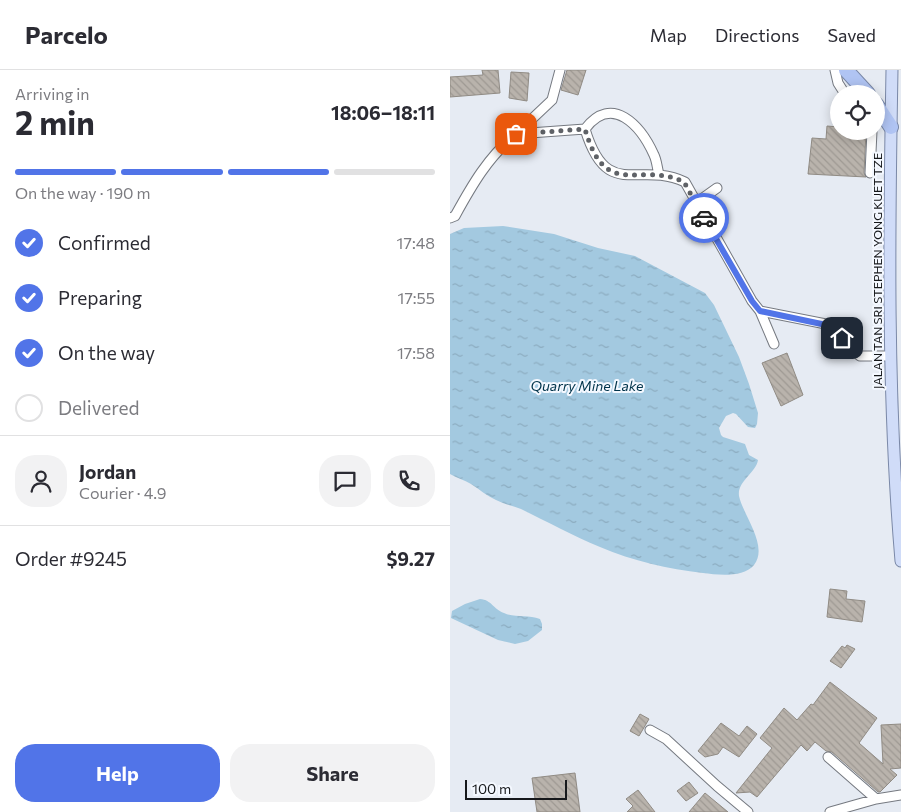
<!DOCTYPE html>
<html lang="en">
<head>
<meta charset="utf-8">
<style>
	body { margin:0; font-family:Commissioner,sans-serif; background:#f2f2f3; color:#2b2b33; height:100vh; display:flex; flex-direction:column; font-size:19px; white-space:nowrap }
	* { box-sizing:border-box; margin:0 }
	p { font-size:16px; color:#7c7c81 }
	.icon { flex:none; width:28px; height:28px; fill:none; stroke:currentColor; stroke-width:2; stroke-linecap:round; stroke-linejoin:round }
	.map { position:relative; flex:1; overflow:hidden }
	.panel { display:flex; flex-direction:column; background:#fff; width:450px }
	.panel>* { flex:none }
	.buttons { position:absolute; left:380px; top:15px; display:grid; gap:10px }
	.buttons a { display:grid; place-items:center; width:55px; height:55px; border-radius:50%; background:#fff; box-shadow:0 2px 12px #0003; font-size:25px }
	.scale { position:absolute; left:15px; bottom:12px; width:102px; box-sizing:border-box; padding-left:5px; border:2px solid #16181b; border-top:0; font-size:14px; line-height:18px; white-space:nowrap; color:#16181b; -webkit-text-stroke:4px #f4f8ff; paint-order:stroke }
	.pin { position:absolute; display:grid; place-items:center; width:42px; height:42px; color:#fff; margin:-21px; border-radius:10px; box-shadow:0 2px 8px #0006 }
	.courier { position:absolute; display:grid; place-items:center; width:50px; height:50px; margin:-25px; border:4px solid #5174e8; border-radius:50%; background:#fff; color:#222; box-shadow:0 1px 6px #0007 }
	.head em { font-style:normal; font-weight:700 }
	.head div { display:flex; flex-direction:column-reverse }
	.head { display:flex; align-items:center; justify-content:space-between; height:85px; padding:0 15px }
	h1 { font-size:32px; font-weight:700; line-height:38px }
	.bar { display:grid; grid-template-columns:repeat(4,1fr); gap:8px 5px; align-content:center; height:60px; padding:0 15px }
	.bar i { height:6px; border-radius:4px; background:#e1e1e2 }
	.bar .active { background:#5174e8 }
	.bar p { grid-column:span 4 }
	.line { display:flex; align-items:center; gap:12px; padding:0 15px; border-top:1px solid #e1e1e2 }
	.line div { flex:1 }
	.round { display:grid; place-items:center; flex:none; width:52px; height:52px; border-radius:20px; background:#f2f2f3 }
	ol { padding:0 15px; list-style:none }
	li { display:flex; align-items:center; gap:15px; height:55px }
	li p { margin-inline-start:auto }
	li .icon { padding:5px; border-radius:50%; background:#5174e8; color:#fff; stroke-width:4 }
	li:last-child { color:#7c7c81 }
	li i { width:28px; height:28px; border:2px solid #e1e1e2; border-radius:50% }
	.button { display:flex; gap:10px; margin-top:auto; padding:10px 15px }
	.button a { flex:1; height:58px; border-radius:20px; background:#5174e8; color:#fff; font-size:20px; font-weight:700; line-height:58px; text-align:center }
	.button a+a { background:#f2f2f3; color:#2b2b33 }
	header { display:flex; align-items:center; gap:30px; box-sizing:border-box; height:70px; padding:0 25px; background:#fff; border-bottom:1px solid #e1e1e2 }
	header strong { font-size:24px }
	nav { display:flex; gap:28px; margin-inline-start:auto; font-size:18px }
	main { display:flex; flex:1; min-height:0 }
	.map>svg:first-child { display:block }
	.water { fill:url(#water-ripples) }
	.building { fill:url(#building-back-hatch); stroke:#908b84 }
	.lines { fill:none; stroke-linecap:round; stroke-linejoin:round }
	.minor-casing { stroke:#757980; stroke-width:11 }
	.major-casing { stroke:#7a88a7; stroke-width:13 }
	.highway-casing { stroke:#7a88a7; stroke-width:16 }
	.minor { stroke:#fff; stroke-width:9 }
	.major { stroke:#d0dcf8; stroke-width:11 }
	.highway { stroke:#b0c4f3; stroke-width:14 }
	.done { stroke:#5f6267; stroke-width:5; stroke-dasharray:0 9 }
	.route { stroke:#5174e8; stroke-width:6 }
	.labels { text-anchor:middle; stroke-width:4; stroke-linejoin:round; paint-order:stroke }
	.street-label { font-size:12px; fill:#16181b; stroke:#f4f8ff }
	.water-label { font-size:14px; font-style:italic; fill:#00334a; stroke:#f4f8ff }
</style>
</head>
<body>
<header>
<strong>Parcelo</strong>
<nav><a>Map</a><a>Directions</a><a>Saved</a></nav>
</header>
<main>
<section class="panel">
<div class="head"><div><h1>2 min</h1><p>Arriving in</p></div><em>18:06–18:11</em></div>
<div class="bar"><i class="active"></i><i class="active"></i><i class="active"></i><i></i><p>On the way · 190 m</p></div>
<ol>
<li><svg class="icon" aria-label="check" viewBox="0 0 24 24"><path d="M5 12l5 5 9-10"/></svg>Confirmed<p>17:48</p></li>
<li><svg class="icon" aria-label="check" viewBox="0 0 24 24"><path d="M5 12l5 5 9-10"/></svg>Preparing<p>17:55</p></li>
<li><svg class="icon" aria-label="check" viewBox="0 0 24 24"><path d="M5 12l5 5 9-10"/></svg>On the way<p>17:58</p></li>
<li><i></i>Delivered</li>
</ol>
<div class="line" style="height:90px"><a class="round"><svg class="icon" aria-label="person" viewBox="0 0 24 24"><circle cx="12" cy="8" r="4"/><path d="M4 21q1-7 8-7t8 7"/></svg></a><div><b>Jordan</b><p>Courier · 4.9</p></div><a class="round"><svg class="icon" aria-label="chat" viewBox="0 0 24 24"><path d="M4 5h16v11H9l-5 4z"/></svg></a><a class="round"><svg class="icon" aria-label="phone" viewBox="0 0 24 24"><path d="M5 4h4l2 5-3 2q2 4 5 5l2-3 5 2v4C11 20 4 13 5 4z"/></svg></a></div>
<div class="line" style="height:65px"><div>Order #9245</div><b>$9.27</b></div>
<div class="button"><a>Help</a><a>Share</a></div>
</section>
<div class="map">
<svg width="451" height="742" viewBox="0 0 451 742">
	<defs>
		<pattern id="water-ripples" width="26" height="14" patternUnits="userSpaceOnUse" patternTransform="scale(1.25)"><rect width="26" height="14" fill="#a3c9e0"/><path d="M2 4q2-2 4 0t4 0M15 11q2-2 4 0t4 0" fill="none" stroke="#8cacc0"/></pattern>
		<pattern id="building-back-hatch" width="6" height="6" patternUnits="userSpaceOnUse" patternTransform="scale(1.25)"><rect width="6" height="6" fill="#b9b3ac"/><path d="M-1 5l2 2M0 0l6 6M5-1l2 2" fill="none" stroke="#9e9993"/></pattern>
	</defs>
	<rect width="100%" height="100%" fill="#e6ebf3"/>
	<path class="water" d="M53,156l51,8 44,14 37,8 70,37 9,12 25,52 10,27 9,29 -1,11 -2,4 -7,-1 -12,-13 -3,-1 -7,3 -7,12 2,7 2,2 22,7 4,11 9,5c-2,13 -21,21 -19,36 4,19 30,50 15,69 -11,13 -36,10 -51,8 -35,-4 -70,-12 -103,-26 -27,-11 -52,-25 -79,-38 -8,-3 -17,-5 -25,-9 -9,-4 -17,-11 -25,-16 -7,-4 -14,-6 -21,-10v-240l14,-6z
		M30,529c12,1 13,10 24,14 11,5 24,1 36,6l2,5v6l-14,11 -13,3 -17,-4 -47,-22 1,-7 13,-7z"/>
	<path class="building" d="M32,0h16l2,23 -50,4v-20l33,-2z
		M117,0h19l-8,25 -17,-5z
		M61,2l18,1 -2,28 -18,-3z
		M377,56l12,1v4h27l-2,42 2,4 -58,-3 4,-36 14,1z
		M337,283l16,42 -22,11 -19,-43z
		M380,519l17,2 -1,8 19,2 -3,21 -35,-5z
		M397,575l8,4 -14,19 -11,-7 12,-15 3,2z
		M380,612l47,36 -18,25 24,21 -2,-39 20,-1v44l-11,1 7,6 -17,17h-2l-46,-40 -6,-1 -11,-9 -8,9 -6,-6 -44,52 -7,-5 -14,1 36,-45 -12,-10 24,-30 13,12 14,-16 2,1z
		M190,644l9,5 -10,17 -9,-5z
		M271,653l18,13 8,-10 10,8 -18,23 -16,-10 -5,7 -13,3 -7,-6z
		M125,703l5,39h-43l-5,-34z
		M239,712l9,11 -12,8 -9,-10z
		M188,720l17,22h-28l6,-6 -7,-7z
		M255,723l23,19h-39z"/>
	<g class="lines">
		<g class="minor-casing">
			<path id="minor" d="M110,0l-8,30 -36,34 69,-5
				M385,0l3,13 7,11
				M420,103l2,-42
				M209,104c-2,-6 -2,-13 -5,-19 -13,-29 -42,-62 -69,-26 22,73 53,31 100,53l67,119 8,10 71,14 22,25 7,6h30
				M246,133l21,-15
				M0,148l5,-2c17,-31 33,-59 61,-82
				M310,241l14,33
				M200,660l16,9 51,47 31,26
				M378,687l48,42
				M380,742l46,-13 25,-4"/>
		</g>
		<g class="major-casing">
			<path id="major" d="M442,0c-3,164 -5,327 9,491"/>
		</g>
		<g class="highway-casing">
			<path id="highway" d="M396,0l22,24
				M426,34l15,23"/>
		</g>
		<use href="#minor" class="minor"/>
		<use href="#major" class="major"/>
		<use href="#highway" class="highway"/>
	</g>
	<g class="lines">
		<path class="done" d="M66,64l69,-5c21,73 53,31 99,53l20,36"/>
		<path class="route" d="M254,148l48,83 8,10 71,15 11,12"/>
	</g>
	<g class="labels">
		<g class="street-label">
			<text transform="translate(428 201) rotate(-90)" y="4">JALAN TAN SRI STEPHEN YONG KUET TZE</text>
		</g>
		<g class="water-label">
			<text x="137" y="321">Quarry Mine Lake</text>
		</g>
	</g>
</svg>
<div class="buttons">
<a><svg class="icon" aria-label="locate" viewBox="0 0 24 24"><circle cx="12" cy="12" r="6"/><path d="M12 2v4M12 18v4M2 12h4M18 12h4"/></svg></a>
</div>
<div class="scale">100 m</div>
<div class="pin" style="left:66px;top:64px;background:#ea580c"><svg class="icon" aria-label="bag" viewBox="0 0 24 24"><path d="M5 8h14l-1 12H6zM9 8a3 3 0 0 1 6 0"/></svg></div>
<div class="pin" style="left:392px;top:268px;background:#1f2937"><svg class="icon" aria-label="home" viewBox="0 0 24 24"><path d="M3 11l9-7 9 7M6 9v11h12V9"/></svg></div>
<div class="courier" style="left:254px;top:148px"><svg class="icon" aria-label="car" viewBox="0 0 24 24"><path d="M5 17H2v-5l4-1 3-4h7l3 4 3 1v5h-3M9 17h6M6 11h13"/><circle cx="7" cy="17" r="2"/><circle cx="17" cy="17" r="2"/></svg></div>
</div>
</main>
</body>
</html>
